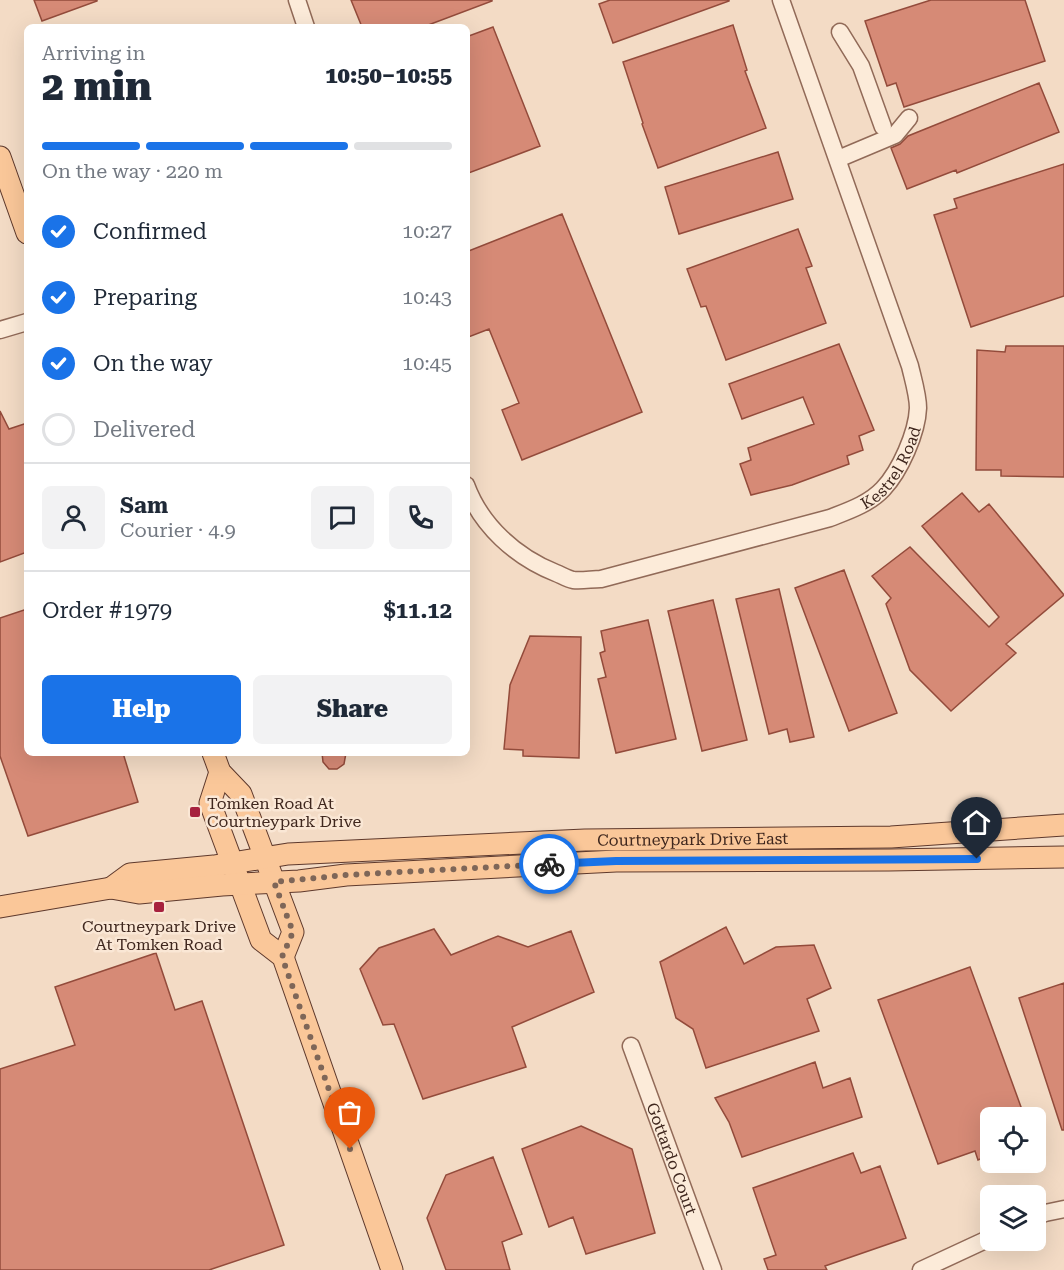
<!DOCTYPE html>
<html lang="en">
<head>
<meta charset="utf-8">
<style>
	body { margin:0; font-family:"Roboto Serif",serif; background:#f2f2f3; color:#1f2937; height:100vh; display:flex; flex-direction:column; font-size:22px; white-space:nowrap }
	* { box-sizing:border-box; margin:0 }
	p { font-size:20px; color:#747a83 }
	.icon { flex:none; width:33px; height:33px; fill:none; stroke:currentColor; stroke-width:2; stroke-linecap:round; stroke-linejoin:round }
	.map { position:relative; flex:1; overflow:hidden }
	.details { position:absolute; left:24px; top:24px; width:446px; height:732px; display:flex; flex-direction:column; background:#fff; border-radius:9px; box-shadow:0 6px 24px #0002 }
	.details>* { flex:none }
	.tools { position:absolute; left:980px; top:1107px; display:grid; gap:12px }
	.tools a { display:grid; place-items:center; width:66px; height:66px; border-radius:9px; background:#fff; box-shadow:0 6px 24px #0002; font-size:30px }
	.pin { position:absolute; display:grid; place-items:center; width:51px; height:51px; color:#fff; margin:-62px -26px; border-radius:50% 50% 50% 0; rotate:-45deg; box-shadow:0 0 6px #0007 }
	.pin .icon { rotate:45deg }
	.courier { position:absolute; display:grid; place-items:center; width:60px; height:60px; margin:-30px; border:4px solid #1a73e8; border-radius:50%; background:#fff; color:#222; box-shadow:0 2px 8px #0007 }
	.head em { font-style:normal; font-weight:800 }
	.head div { display:flex; flex-direction:column-reverse }
	.head { display:flex; align-items:center; justify-content:space-between; height:102px; padding:0 18px }
	h1 { font-size:39px; font-weight:800; line-height:45px }
	.bar { display:grid; grid-template-columns:repeat(4,1fr); gap:9px 6px; align-content:center; height:72px; padding:0 18px }
	.bar i { height:8px; border-radius:4px; background:#e0e1e3 }
	.bar .on { background:#1a73e8 }
	.bar p { grid-column:span 4 }
	.line { display:flex; align-items:center; gap:15px; padding:0 18px; border-top:2px solid #e0e1e3 }
	.line div { flex:1 }
	.round { display:grid; place-items:center; flex:none; width:63px; height:63px; border-radius:9px; background:#f2f2f3 }
	ol { padding:0 18px; list-style:none }
	li { display:flex; align-items:center; gap:18px; height:66px }
	li p { margin-inline-start:auto }
	li .icon { padding:6px; border-radius:50%; background:#1a73e8; color:#fff; stroke-width:4 }
	li:last-child { color:#747a83 }
	li i { width:33px; height:33px; border:3px solid #e0e1e3; border-radius:50% }
	.button { display:flex; gap:12px; margin-top:auto; padding:12px 18px }
	.button a { flex:1; height:69px; border-radius:9px; background:#1a73e8; color:#fff; font-size:24px; font-weight:800; line-height:69px; text-align:center }
	.button a+a { background:#f2f2f3; color:#1f2937 }
	.map>svg:first-child { display:block }
	.building { fill:#d68a76; stroke:#934b3b; stroke-width:1.5 }
	.lines { fill:none; stroke-linecap:round; stroke-linejoin:round }
	.minor-casing { stroke:#916a58; stroke-width:19 }
	.major-casing { stroke:#5e392c; stroke-width:23 }
	.minor { stroke:#fcebd9; stroke-width:16 }
	.major { stroke:#fac799; stroke-width:21 }
	.done { stroke:#7e6658; stroke-width:6; stroke-dasharray:0 10.8 }
	.route { stroke:#1a73e8; stroke-width:8 }
	.poi-dot { fill:#a7213e; stroke:#fae7d5; stroke-width:2 }
	.labels { text-anchor:middle; stroke-width:5; stroke-linejoin:round; paint-order:stroke }
	.street-label { font-size:16px; fill:#3f271e; stroke:#fae7d5 }
	.poi-label { font-size:16px; fill:#3f271e; stroke:#fae7d5; text-anchor:start }
</style>
</head>
<body>
<div class="map">
<svg width="1064" height="1270" viewBox="0 0 1064 1270">
	<rect width="100%" height="100%" fill="#f3dbc5"/>
	<path class="building" d="M34,0h63v1l-55,20z
		M351,0h141v1l-69,26h-61z
		M610,0h119v1l-116,42 -14,-39z
		M931,0h94l20,61 -141,46 -8,-24 -9,3 -22,-65z
		M733,25l14,45 -2,1 21,57 -108,40 -16,-44 1,-1 -20,-61z
		M493,27l47,119 -74,28v-137z
		M1039,83l20,49 -102,41 -1,-3 -49,19 -16,-41 9,-4 8,-8z
		M778,152l15,47 -114,35 -14,-47z
		M1064,164v132l-93,31 -37,-112 23,-7 -3,-9z
		M562,214l80,198 -120,48 -20,-50 17,-7 -30,-74 -23,9v-86z
		M798,229l14,37 -6,2 20,55 -100,37 -20,-54 -5,1 -14,-38z
		M839,344l35,86 -15,6 4,14 -16,6 2,8 -57,21 -41,10 -11,-31 11,-4 -3,-12 66,-24 -11,-27 -61,22 -13,-35z
		M1006,346h58v131l-63,-1v-6h-25l1,-120 28,2z
		M0,411l9,18 18,-6v129l-27,10z
		M962,493l17,19 10,-8 75,91 -58,49 10,9 -65,58 -41,-41 -24,-66 5,-6 -19,-22 38,-29 79,80 10,-10 -77,-91z
		M844,570l53,143 -48,18 -54,-143z
		M779,589l35,148 -24,5 -3,-13 -18,5 -33,-135z
		M713,600l34,140 -45,11 -34,-140z
		M27,609v144h96l15,49 -110,34 -28,-80v-138z
		M648,620l28,119 -60,14 -18,-74 8,-2 -6,-24 5,-2 -4,-20z
		M530,636l51,1 -2,121 -56,-2v-6l-19,-1 6,-64z
		M322,753h24l-2,11 -7,5h-8l-6,-7z
		M726,927l18,37 32,-17 38,-2 17,43 -24,11 12,32 -113,37 -13,-39 -17,-11 -16,-56z
		M434,929l17,26 47,-19 30,11 43,-16 23,61 -82,35 14,40 -103,32 -29,-75 -11,1 -23,-56 19,-21z
		M156,953l19,57 27,-9 82,244 -75,25h-209v-201l75,-24 -20,-58z
		M970,967l55,151h-35v37l-12,5 -3,-9 -37,13 -60,-164z
		M1064,983v147h-2l-43,-132z
		M815,1062l8,26 27,-10 12,39 -120,40 -13,-35 -14,-24z
		M581,1126l51,23 23,84 -69,21 -13,-37 -24,10 -27,-78z
		M853,1153l8,20 19,-7 26,72 -81,28 2,4h-59l-4,-11 12,-4 -23,-67z
		M493,1157l29,77 -20,8 8,28h-64l-19,-52 19,-43z"/>
	<g class="lines">
		<g class="minor-casing">
			<g id="minor">
				<path d="M297,0l9,27"/>
				<path d="M840,32l21,34 22,61"/>
				<path d="M838,159l57,-24 14,-17"/>
				<path d="M0,330l27,-8"/>
				<path id="s1" d="M466,485c15,41 50,72 90,88 5,2 12,6 17,7 9,1 19,-1 28,-1l229,-61c18,-7 39,-14 53,-29 17,-18 34,-56 35,-81 0,-13 -5,-29 -8,-42l-129,-366"/>
				<path id="s2" d="M631,1046l82,224"/>
				<path d="M1035,1217l10,-4 19,-4"/>
				<path d="M921,1270l69,-32"/>
			</g>
		</g>
		<g class="major-casing">
			<g id="major">
				<path d="M0,157l27,76"/>
				<path d="M213,753l7,19 21,22 52,138 -10,25"/>
				<path d="M220,772l-10,31 51,137 22,17 109,313"/>
				<path id="s3" d="M111,888l19,-14 84,-8 74,-12 297,-14 306,-3 173,-12"/>
				<path d="M0,907l111,-19 28,5 83,-8 77,-4 47,-6 270,-14 273,-1 175,-3"/>
			</g>
		</g>
		<use href="#minor" class="minor"/>
		<use href="#major" class="major"/>
	</g>
	<g class="lines">
		<path class="done" d="M350,1149l-68,-192 11,-25 -19,-50 72,-7 203,-11"/>
		<path class="route" d="M549,864l67,-3 361,-2"/>
	</g>
	<g class="poi-dot">
		<rect x="189" y="806" width="12" height="12" rx="3"/>
		<rect x="153" y="901" width="12" height="12" rx="3"/>
	</g>
	<g class="labels">
		<g class="street-label">
			<text dy="6" stroke="none"><textPath href="#s1" startOffset="496">Kestrel Road</textPath></text>
			<text dy="6" stroke="none"><textPath href="#s3" startOffset="588">Courtneypark Drive East</textPath></text>
			<text dy="6" stroke="none"><textPath href="#s2" startOffset="120">Gottardo Court</textPath></text>
		</g>
		<g class="poi-label">
			<text x="207" y="809">Tomken Road At<tspan x="207" dy="18">Courtneypark Drive</tspan></text>
			<text x="159" y="932" text-anchor="middle">Courtneypark Drive<tspan x="159" dy="18">At Tomken Road</tspan></text>
		</g>
	</g>
</svg>
<div class="tools">
<a><svg class="icon" aria-label="locate" viewBox="0 0 24 24"><circle cx="12" cy="12" r="6"/><path d="M12 2v4M12 18v4M2 12h4M18 12h4"/></svg></a>
<a><svg class="icon" aria-label="layers" viewBox="0 0 24 24"><path d="M12 4l9 5-9 5-9-5zM3 14l9 5 9-5"/></svg></a>
</div>
<div class="pin" style="left:350px;top:1149px;background:#ea580c"><svg class="icon" aria-label="bag" viewBox="0 0 24 24"><path d="M5 8h14l-1 12H6zM9 8a3 3 0 0 1 6 0"/></svg></div>
<div class="pin" style="left:977px;top:859px;background:#1f2937"><svg class="icon" aria-label="home" viewBox="0 0 24 24"><path d="M3 11l9-7 9 7M6 9v11h12V9"/></svg></div>
<div class="courier" style="left:549px;top:864px"><svg class="icon" aria-label="bike" viewBox="0 0 24 24"><circle cx="6" cy="16" r="4"/><circle cx="18" cy="16" r="4"/><path d="M6 16l4-8h5l3 8M10 8l3 8H6M13 5h3"/></svg></div>
<section class="details">
<div class="head"><div><h1>2 min</h1><p>Arriving in</p></div><em>10:50–10:55</em></div>
<div class="bar"><i class="on"></i><i class="on"></i><i class="on"></i><i></i><p>On the way · 220 m</p></div>
<ol>
<li><svg class="icon" aria-label="check" viewBox="0 0 24 24"><path d="M5 12l5 5 9-10"/></svg>Confirmed<p>10:27</p></li>
<li><svg class="icon" aria-label="check" viewBox="0 0 24 24"><path d="M5 12l5 5 9-10"/></svg>Preparing<p>10:43</p></li>
<li><svg class="icon" aria-label="check" viewBox="0 0 24 24"><path d="M5 12l5 5 9-10"/></svg>On the way<p>10:45</p></li>
<li><i></i>Delivered</li>
</ol>
<div class="line" style="height:108px"><a class="round"><svg class="icon" aria-label="person" viewBox="0 0 24 24"><circle cx="12" cy="8" r="4"/><path d="M4 21q1-7 8-7t8 7"/></svg></a><div><b>Sam</b><p>Courier · 4.9</p></div><a class="round"><svg class="icon" aria-label="chat" viewBox="0 0 24 24"><path d="M4 5h16v11H9l-5 4z"/></svg></a><a class="round"><svg class="icon" aria-label="phone" viewBox="0 0 24 24"><path d="M5 4h4l2 5-3 2q2 4 5 5l2-3 5 2v4C11 20 4 13 5 4z"/></svg></a></div>
<div class="line" style="height:78px"><div>Order #1979</div><b>$11.12</b></div>
<div class="button"><a>Help</a><a>Share</a></div>
</section>
</div>
</body>
</html>
